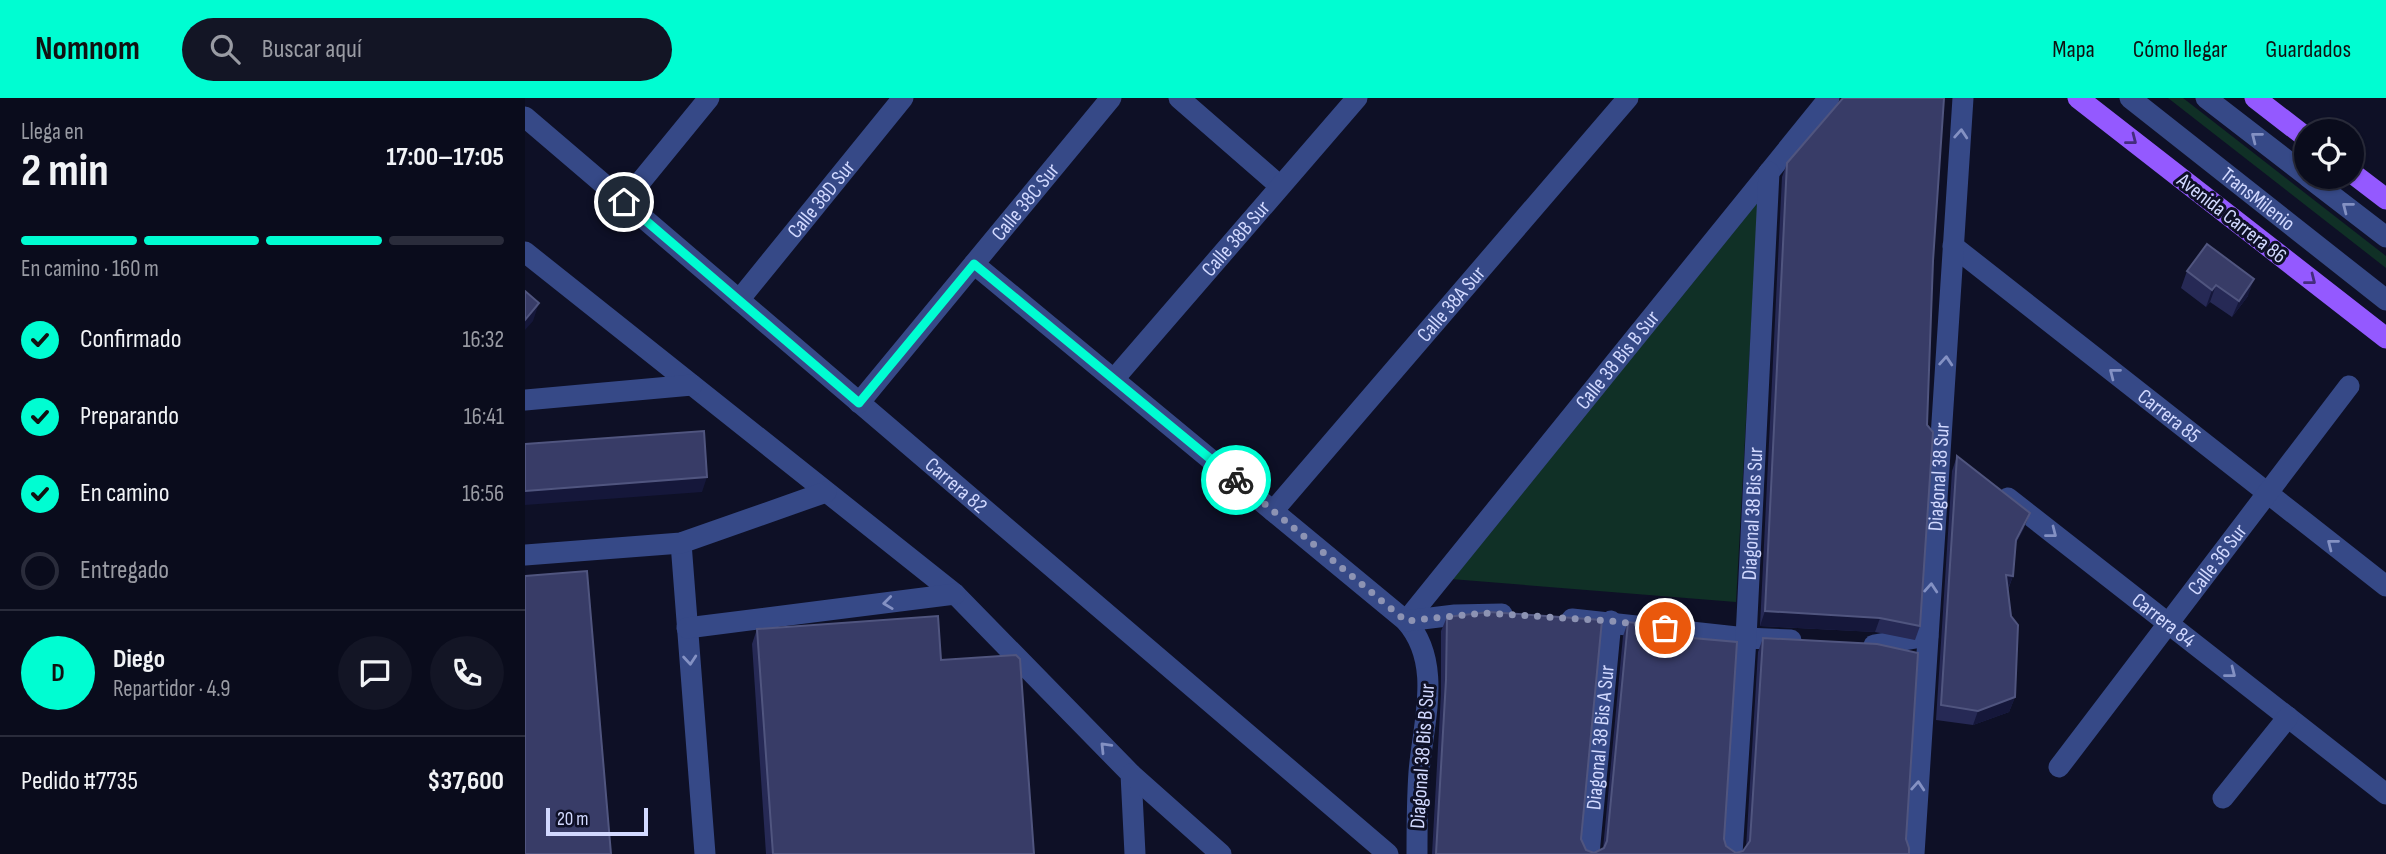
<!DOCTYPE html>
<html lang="es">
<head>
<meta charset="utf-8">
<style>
	body { margin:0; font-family:"Sofia Sans Condensed",sans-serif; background:#131525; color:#f1f3f6; height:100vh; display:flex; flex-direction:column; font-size:26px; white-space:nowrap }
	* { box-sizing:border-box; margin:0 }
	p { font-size:23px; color:#999ba3 }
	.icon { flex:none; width:38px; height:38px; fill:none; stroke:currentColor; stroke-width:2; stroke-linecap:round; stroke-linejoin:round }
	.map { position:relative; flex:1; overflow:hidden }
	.side { display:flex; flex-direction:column; background:#0a0c1c; width:525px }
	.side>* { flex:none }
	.fabs { position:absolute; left:1769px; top:21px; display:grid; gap:14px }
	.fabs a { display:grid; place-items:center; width:70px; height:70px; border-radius:50%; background:#0a0c1c; box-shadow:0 2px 5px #0004,0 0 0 2px #2a2c3b; font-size:35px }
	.scale { position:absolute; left:21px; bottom:18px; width:102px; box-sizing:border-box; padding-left:7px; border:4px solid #d2d9ff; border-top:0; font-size:19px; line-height:24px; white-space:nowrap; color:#d2d9ff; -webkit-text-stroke:5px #0e1026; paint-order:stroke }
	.pin { position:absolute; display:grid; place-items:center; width:60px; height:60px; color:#fff; margin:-30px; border:4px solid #fff; border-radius:50%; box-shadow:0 2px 7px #0007 }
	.courier { position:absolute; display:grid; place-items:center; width:70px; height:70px; margin:-35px; border:5px solid #00fdd2; border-radius:50%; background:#fff; color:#222; box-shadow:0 2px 9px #0007 }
	.summary em { font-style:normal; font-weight:700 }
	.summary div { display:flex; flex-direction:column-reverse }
	.summary { display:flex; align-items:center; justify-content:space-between; height:119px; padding:0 21px }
	h1 { font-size:46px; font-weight:700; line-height:52px }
	.bar { display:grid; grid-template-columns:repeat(4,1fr); gap:10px 7px; align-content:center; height:84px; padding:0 21px }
	.bar i { height:9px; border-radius:5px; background:#2a2c3b }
	.bar .current { background:#00fdd2 }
	.bar p { grid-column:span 4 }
	.line { display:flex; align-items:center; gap:18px; padding:0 21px; border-top:2px solid #2a2c3b }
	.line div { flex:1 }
	.round { display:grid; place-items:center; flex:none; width:74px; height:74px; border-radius:37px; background:#131525 }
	ol { padding:0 21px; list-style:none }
	li { display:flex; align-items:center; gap:21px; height:77px }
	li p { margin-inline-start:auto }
	li .icon { padding:7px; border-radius:50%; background:#00fdd2; color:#111; stroke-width:4 }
	li:last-child { color:#999ba3 }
	li i { width:38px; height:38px; border:4px solid #2a2c3b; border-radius:50% }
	header { display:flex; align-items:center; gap:42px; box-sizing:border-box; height:98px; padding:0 35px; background:#00fdd2; color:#111 }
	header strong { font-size:33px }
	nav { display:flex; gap:38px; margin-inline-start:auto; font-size:24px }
	.search { width:490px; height:63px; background:#131525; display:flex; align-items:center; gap:18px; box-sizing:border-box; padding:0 24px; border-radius:38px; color:#999ba3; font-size:26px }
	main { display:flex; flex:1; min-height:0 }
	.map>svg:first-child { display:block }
	.green { fill:#103026 }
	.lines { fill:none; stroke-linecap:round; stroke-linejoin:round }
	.minor { stroke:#364987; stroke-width:21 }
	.major { stroke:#9459ff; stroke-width:21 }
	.wall { fill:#262955 }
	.shaded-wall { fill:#15173a }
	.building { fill:#383c67; stroke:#50557f; stroke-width:2 }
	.oneway { stroke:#8491c3 }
	.oneway2 { stroke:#442d7d }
	.done { stroke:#8d93b3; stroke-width:7; stroke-dasharray:0 12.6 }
	.route { stroke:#00fdd2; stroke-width:9 }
	.labels { text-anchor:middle; stroke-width:6; stroke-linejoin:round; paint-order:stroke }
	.street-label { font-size:21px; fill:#d2d9ff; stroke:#0e1026 }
</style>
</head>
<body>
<header>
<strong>Nomnom</strong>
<div class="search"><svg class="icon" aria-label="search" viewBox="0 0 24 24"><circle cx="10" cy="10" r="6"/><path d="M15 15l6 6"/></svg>Buscar aquí</div>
<nav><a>Mapa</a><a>Cómo llegar</a><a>Guardados</a></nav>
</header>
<main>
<section class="side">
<div class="summary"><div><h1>2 min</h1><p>Llega en</p></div><em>17:00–17:05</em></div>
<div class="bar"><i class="current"></i><i class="current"></i><i class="current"></i><i></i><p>En camino · 160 m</p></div>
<ol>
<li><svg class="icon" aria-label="check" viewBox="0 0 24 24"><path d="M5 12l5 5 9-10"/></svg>Confirmado<p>16:32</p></li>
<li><svg class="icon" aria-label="check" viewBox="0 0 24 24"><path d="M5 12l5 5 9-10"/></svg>Preparando<p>16:41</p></li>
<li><svg class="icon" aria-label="check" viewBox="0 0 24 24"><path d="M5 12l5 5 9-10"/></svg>En camino<p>16:56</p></li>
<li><i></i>Entregado</li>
</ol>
<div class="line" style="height:126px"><b class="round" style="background:#00fdd2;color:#111">D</b><div><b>Diego</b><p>Repartidor · 4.9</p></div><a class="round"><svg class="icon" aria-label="chat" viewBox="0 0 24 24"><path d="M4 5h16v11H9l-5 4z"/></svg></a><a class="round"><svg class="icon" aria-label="phone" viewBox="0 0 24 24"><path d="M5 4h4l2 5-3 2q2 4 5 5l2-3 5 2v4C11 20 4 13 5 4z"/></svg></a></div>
<div class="line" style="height:91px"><div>Pedido #7735</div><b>$37,600</b></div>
</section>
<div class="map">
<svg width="1861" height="756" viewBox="0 0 1861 756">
	<rect width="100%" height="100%" fill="#0e1026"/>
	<path class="green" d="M1643,0h15l203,158v12z
		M1233,103l-22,401 -285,-23z"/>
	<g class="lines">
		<g class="minor">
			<path d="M654,0l101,88"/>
			<path id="s1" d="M1605,0l256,202"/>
			<path d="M1681,0l101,78"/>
			<path id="s2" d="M0,19l863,737"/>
			<path d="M1783,79l78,60"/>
			<path d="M99,104l85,-104"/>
			<path id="s3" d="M1428,148l433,340"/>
			<path d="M0,154l430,342 176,180 4,80"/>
			<path d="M449,166l432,357c37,42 17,101 13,151 -2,28 -2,55 -2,82"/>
			<path id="s4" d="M214,202l164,-202"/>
			<path id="s5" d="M589,281l243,-281"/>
			<path d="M0,302l167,-15"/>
			<path id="s6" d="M334,305l252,-305"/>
			<path id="s7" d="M1483,400l378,296"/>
			<path id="s8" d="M748,413l355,-413"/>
			<path d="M156,445l24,311"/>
			<path d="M0,457l156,-12 145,-51"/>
			<path d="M1047,521l174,19 45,2"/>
			<path id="s9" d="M881,523l423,-523"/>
			<path d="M881,523l49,-6 47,-1"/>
			<path d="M162,530l268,-34"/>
			<path d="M1349,547l54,-9"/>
			<path id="s10" d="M1534,669l290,-381"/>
			<path d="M606,676l90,80"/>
			<path d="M1698,700l65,-81"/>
			<path id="s11" d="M1064,756l22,-233"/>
			<path id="s12" d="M1207,756l14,-216 23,-466"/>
			<path id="s13" d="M1389,756l49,-756"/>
		</g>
		<path class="major" d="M1553,0l308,240
			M1730,0l52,40
			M1827,75l34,26"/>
	</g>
	<path class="wall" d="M1262,65l146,98 -13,365 -5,14 -40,-8 -115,-6 22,-449z
		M1662,173l61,25 -16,21 -22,-15 -4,5 -25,-19z
		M1432,358l67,72 -9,17 -2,31 -5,14 7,107 -6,15 -36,13 -37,-5 16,-249z
		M922,519l134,222 5,11 8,3 9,-4 20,-213 5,-14 31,13 67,211 10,7 7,-2 3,-3 12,-196 5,-14 143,201 3,15h-477l9,-160v-63z
		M232,531l184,31 93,194h-268l-14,-210z"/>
	<path class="shaded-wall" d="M1729,181l-6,17 -16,21 7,-16z
		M1691,187l-6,17 -4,5 6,-17z
		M14,205l-6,18 -8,9v-10z
		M182,379l-5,15 -177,13v-14z
		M1505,415l-6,15 -14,27 6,-15z
		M1481,477l7,1 -6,15z
		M1240,513l115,7 -5,14 -115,-6z
		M1490,599l-6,15 -36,13 5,-14z"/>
	<path class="building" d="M1318,0h101l-11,163 -6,164 6,7 -13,194 -40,-8 -115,-7 22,-448z
		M1682,146l47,35 -15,22 -23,-16 -4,5 -25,-19z
		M0,193l14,12 -14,17z
		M179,333l3,46 -182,14v-47z
		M1432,358l73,57 -14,27 -3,36 -7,-1 5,41 7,9 -3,72 -37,14 -37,-6z
		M62,473l24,283h-86v-278z
		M964,514l113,8 -21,219 5,11 8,3 10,-5 3,-7 21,-219 32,4 -1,9 78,7 -13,197 2,7 10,7 7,-2 7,-10 13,-203 114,6 41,9 -12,186 3,9v6h-473l10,-174 1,-63z
		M413,518l3,44 75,-5 4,4 14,195h-261l-16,-225z"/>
	<defs><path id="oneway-chevron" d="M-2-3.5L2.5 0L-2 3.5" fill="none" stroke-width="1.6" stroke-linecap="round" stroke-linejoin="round" transform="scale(1.75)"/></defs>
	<g class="oneway">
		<use href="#oneway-chevron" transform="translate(1436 36) rotate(-86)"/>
		<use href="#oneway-chevron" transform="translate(1731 39) rotate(-142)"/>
		<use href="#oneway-chevron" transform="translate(1822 109) rotate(-142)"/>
		<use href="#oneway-chevron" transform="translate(1421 263) rotate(-86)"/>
		<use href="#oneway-chevron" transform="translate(1589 275) rotate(-142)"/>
		<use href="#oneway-chevron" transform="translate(1527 435) rotate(38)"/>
		<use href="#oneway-chevron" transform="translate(1807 446) rotate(-142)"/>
		<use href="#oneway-chevron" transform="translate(1406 490) rotate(-86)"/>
		<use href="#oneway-chevron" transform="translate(363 505) rotate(173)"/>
		<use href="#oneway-chevron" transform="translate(165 562) rotate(85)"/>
		<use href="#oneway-chevron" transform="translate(1706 575) rotate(38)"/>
		<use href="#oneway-chevron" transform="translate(580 649) rotate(-134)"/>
		<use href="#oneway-chevron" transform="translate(1393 688) rotate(-86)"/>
	</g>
	<g class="oneway2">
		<use href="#oneway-chevron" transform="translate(1607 42) rotate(38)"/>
		<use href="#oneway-chevron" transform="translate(1786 182) rotate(38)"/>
	</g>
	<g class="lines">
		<path class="done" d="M711,382l170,141 78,-8 127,8 54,7"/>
		<path class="route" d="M99,104l235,201 115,-139 262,216"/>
	</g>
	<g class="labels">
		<g class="street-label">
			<text dy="7" stroke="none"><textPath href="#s4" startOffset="130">Calle 38D Sur</textPath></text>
			<text dy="7" stroke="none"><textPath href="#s1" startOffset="163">TransMilenio</textPath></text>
			<text dy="7" stroke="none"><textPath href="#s6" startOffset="261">Calle 38C Sur</textPath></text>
			<text transform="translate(1707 120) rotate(38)" y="7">Avenida Carrera 86</text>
			<text dy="7" stroke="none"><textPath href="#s5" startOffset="186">Calle 38B Sur</textPath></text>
			<text dy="7" stroke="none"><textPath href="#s8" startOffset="273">Calle 38A Sur</textPath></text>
			<text dy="7" stroke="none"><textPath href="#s9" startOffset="336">Calle 38 Bis B Sur</textPath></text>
			<text dy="7" stroke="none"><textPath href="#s3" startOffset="275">Carrera 85</textPath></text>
			<text dy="7" stroke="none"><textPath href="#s13" startOffset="378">Diagonal 38 Sur</textPath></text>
			<text dy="7" stroke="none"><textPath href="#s2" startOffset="567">Carrera 82</textPath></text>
			<text dy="7" stroke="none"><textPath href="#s12" startOffset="341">Diagonal 38 Bis Sur</textPath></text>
			<text dy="7" stroke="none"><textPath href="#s10" startOffset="261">Calle 36 Sur</textPath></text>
			<text dy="7" stroke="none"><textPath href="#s7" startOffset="198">Carrera 84</textPath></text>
			<text dy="7" stroke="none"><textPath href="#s11" startOffset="117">Diagonal 38 Bis A Sur</textPath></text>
			<text transform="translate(897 658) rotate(-86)" y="7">Diagonal 38 Bis B Sur</text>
		</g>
	</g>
</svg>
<div class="fabs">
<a><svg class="icon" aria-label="locate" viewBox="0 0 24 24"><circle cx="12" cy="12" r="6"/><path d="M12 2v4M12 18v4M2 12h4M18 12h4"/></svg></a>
</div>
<div class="scale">20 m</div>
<div class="pin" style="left:1140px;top:530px;background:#ea580c"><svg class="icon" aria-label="bag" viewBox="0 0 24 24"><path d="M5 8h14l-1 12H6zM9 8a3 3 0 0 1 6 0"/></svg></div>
<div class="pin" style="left:99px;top:104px;background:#1f2937"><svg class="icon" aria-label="home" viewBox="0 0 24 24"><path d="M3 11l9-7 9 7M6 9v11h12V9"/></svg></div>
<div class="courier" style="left:711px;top:382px"><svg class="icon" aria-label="bike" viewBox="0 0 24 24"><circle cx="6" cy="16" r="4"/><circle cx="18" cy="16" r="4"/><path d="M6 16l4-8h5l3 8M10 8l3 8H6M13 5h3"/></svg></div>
</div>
</main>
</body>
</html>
